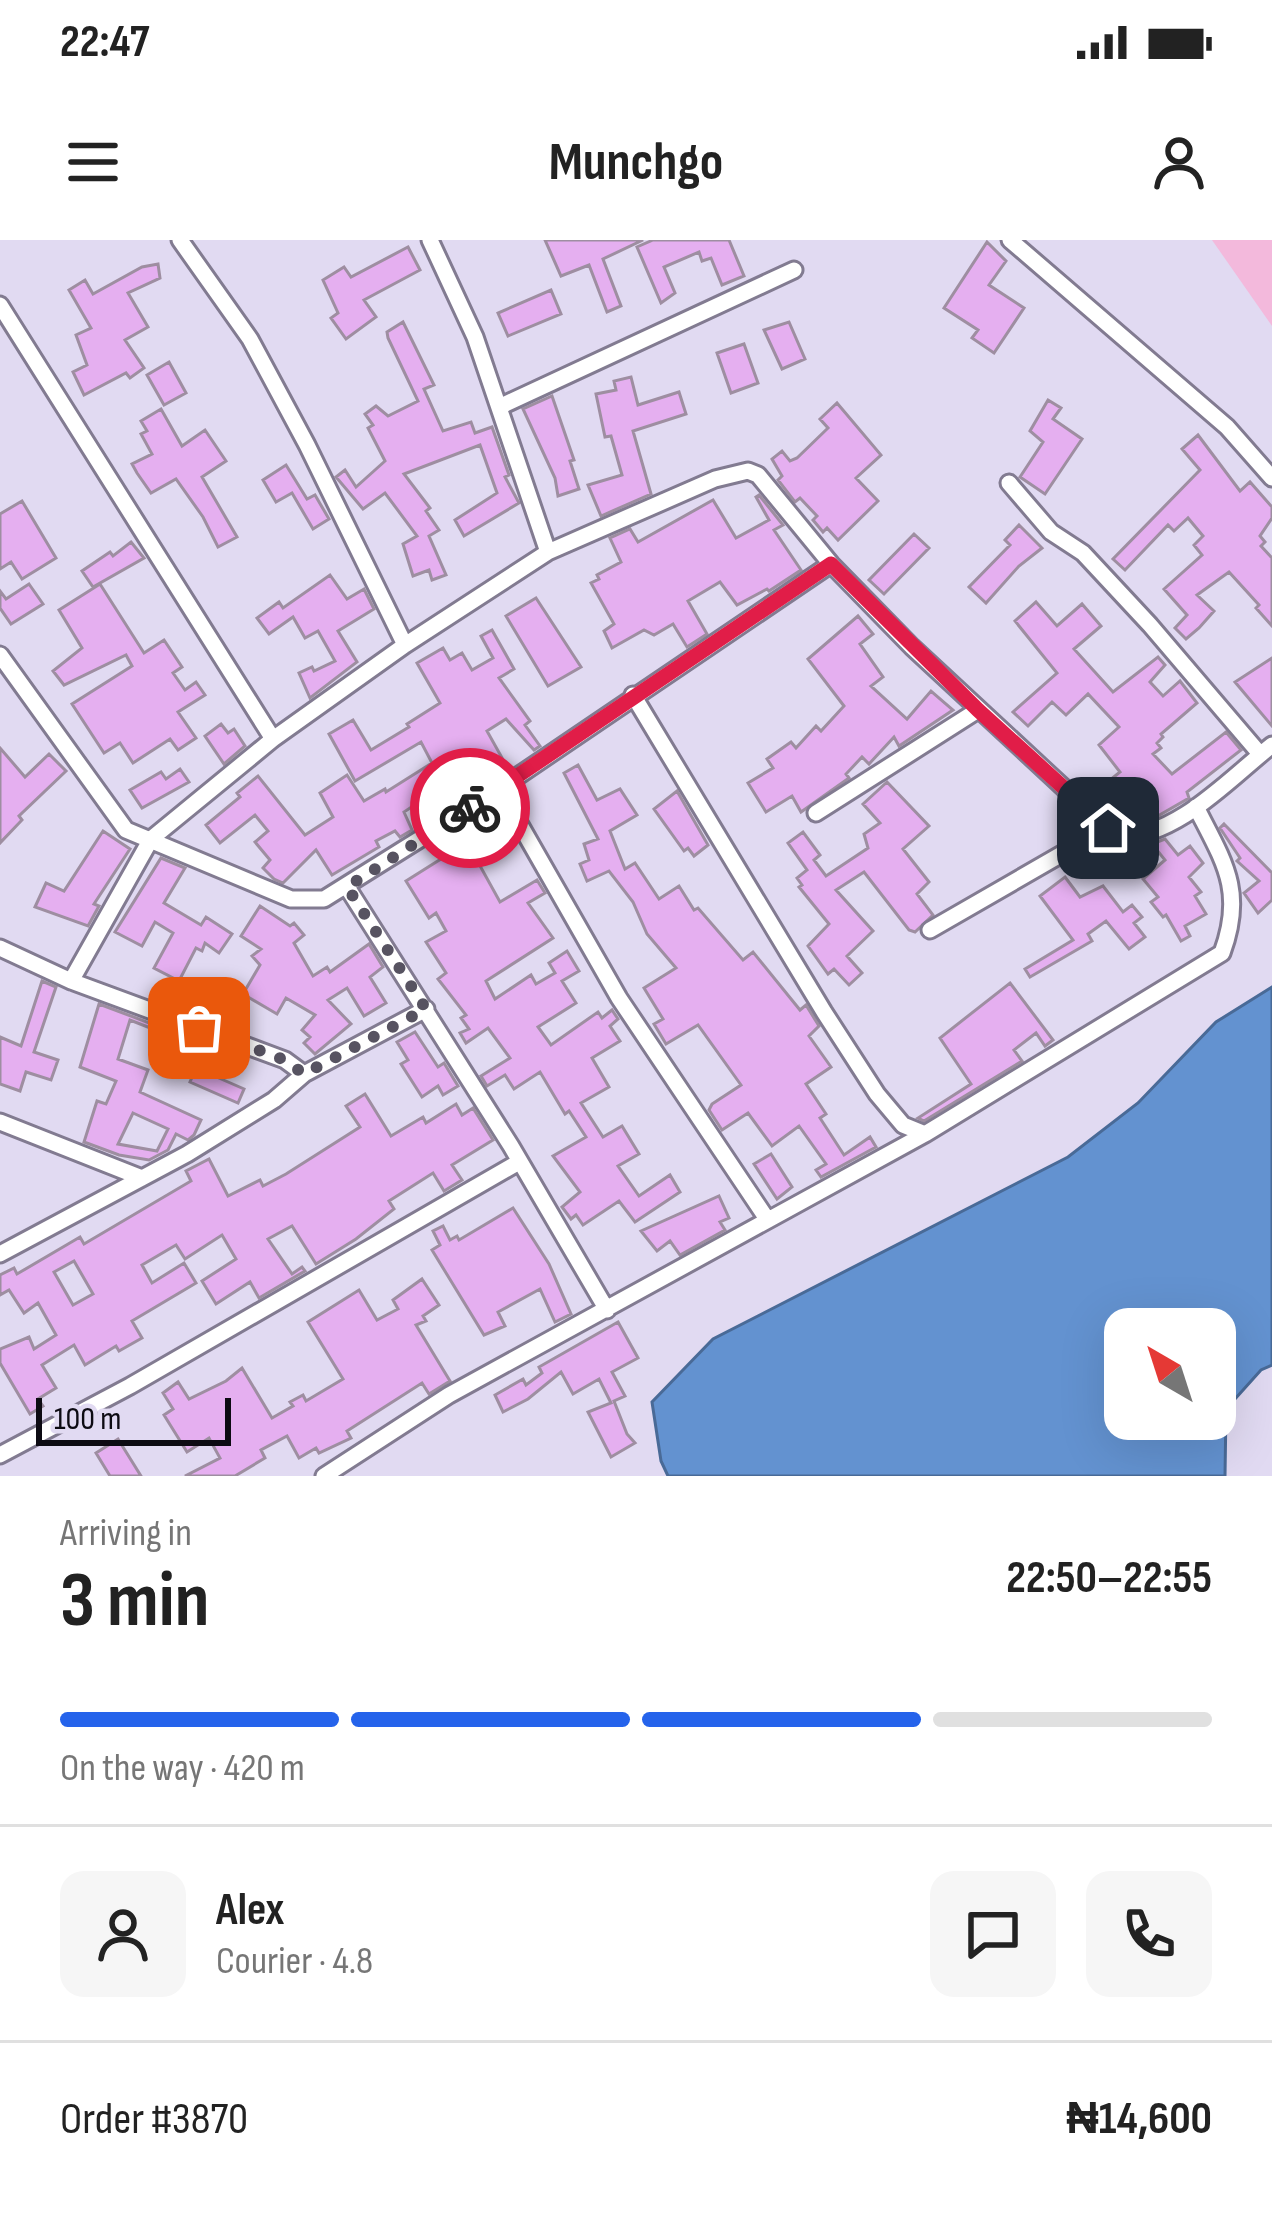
<!DOCTYPE html>
<html lang="en">
<head>
<meta charset="utf-8">
<style>
	body { margin:0; font-family:"Sofia Sans Condensed",sans-serif; background:#f6f6f6; color:#222; height:100vh; display:flex; flex-direction:column; font-size:45px; white-space:nowrap }
	* { box-sizing:border-box; margin:0 }
	p { font-size:39px; color:#767676 }
	.icon { flex:none; width:66px; height:66px; fill:none; stroke:currentColor; stroke-width:2; stroke-linecap:round; stroke-linejoin:round }
	.map { position:relative; height:1236px; overflow:hidden }
	.sheet { display:flex; flex-direction:column; background:#fff; flex:1 }
	.sheet>* { flex:none }
	.needle { width:78px; rotate:321deg }
	.fabs { position:absolute; left:1104px; top:1068px; display:grid; gap:24px }
	.fabs a { display:grid; place-items:center; width:132px; height:132px; border-radius:24px; background:#fff; box-shadow:0 12px 48px #0002; font-size:60px }
	.scale { position:absolute; left:36px; bottom:30px; width:195px; box-sizing:border-box; padding-left:12px; border:6px solid #0d0b13; border-top:0; font-size:33px; line-height:42px; white-space:nowrap; color:#0d0b13; -webkit-text-stroke:9px #e1daf2; paint-order:stroke }
	.pin { position:absolute; display:grid; place-items:center; width:102px; height:102px; color:#fff; margin:-51px; border-radius:24px; box-shadow:0 6px 18px #0006 }
	.courier { position:absolute; display:grid; place-items:center; width:120px; height:120px; margin:-60px; border:9px solid #e11d48; border-radius:50%; background:#fff; color:#222; box-shadow:0 3px 15px #0007 }
	.summary em { font-style:normal; font-weight:700 }
	.summary div { display:flex; flex-direction:column-reverse }
	.summary { display:flex; align-items:center; justify-content:space-between; height:204px; padding:0 60px }
	h1 { font-size:78px; font-weight:700; line-height:90px }
	.bar { display:grid; grid-template-columns:repeat(4,1fr); gap:18px 12px; align-content:center; height:144px; padding:0 60px }
	.bar i { height:15px; border-radius:9px; background:#e0e0e0 }
	.bar .active { background:#2563eb }
	.bar p { grid-column:span 4 }
	.line { display:flex; align-items:center; gap:30px; padding:0 60px; border-top:3px solid #e0e0e0 }
	.line div { flex:1 }
	.round { display:grid; place-items:center; flex:none; width:126px; height:126px; border-radius:24px; background:#f6f6f6 }
	.status { display:flex; justify-content:space-between; align-items:center; height:84px; padding:0 60px; background:#fff; direction:ltr }
	.status svg { height:33px; fill:currentColor }
	header { display:flex; justify-content:space-between; align-items:center; height:156px; padding:0 60px; background:#fff; font-size:54px; font-weight:700 }
	.map>svg:first-child { display:block }
	.green { fill:#f3b9dc }
	.water { fill:#6392d0; stroke:#496a97; stroke-width:3; fill-rule:evenodd }
	.building { fill:#e5aff0; stroke:#9e8ea1; stroke-width:3; fill-rule:evenodd }
	.lines { fill:none; stroke-linecap:round; stroke-linejoin:round }
	.minor-casing { stroke:#827b91; stroke-width:21 }
	.minor { stroke:#fff; stroke-width:15 }
	.done { stroke:#575361; stroke-width:12; stroke-dasharray:0 21.6 }
	.route { stroke:#e11d48; stroke-width:15 }
</style>
</head>
<body>
<div class="status"><b>22:47</b><svg viewBox="0 0 49 12"><path d="M0 12V9h3v3zM5 12V6h3v6zM10 12V3h3v9zM15 12V0h3v12zM26 1h20v11H26zM47 4h2v5h-2z"/></svg></div>
<header><svg class="icon" aria-label="menu" viewBox="0 0 24 24"><path d="M4 6h16M4 12h16M4 18h16"/></svg>Munchgo<svg class="icon" aria-label="person" viewBox="0 0 24 24"><circle cx="12" cy="8" r="4"/><path d="M4 21q1-7 8-7t8 7"/></svg></header>
<div class="map">
<svg width="1272" height="1236" viewBox="0 0 1272 1236">
	<rect width="100%" height="100%" fill="#e1daf2"/>
	<path class="green" d="M1212,0h60v86z"/>
	<path class="water" d="M1272,747v378l-11,5 -35,39 -1,67h-557l-7,-15 -9,-59 61,-63 355,-182 70,-54 78,-81zM1125,1089h90v90h-90z"/>
	<path class="building" d="M545,0h98l-40,19 18,47 -14,6 -18,-47 -28,11z
		M653,0h76l15,36 -22,9 -11,-27 -9,3 -3,-9 -35,15 11,26 -14,10 -24,-56z
		M987,2l19,19 -17,24 35,23 -30,45 -22,-15 6,-8 -34,-22z
		M408,7l12,23 -56,30 12,17 -30,22 -15,-21 7,-5 -15,-33 21,-13 7,10z
		M158,24l2,14 -32,15 20,34 -23,13 19,28 -14,10 -4,-5 -42,22 -11,-23 14,-7 -11,-30 15,-7 -22,-38 16,-10 8,14 49,-27z
		M551,50l10,24 -53,22 -10,-23z
		M403,82l31,63 -10,4 19,42 28,-9 4,11 17,-6 17,48 -4,2 14,26 -55,33 -9,-16 42,-27 -17,-48 -76,29 26,34 -4,3 13,19 -10,6 17,39 -14,5 -3,-10 -16,6 -10,-32 14,-8 -32,-43 -22,16 -27,-32 9,-7 11,17 29,-26 -17,-33 5,-3 -8,-11 11,-8 12,10 30,-15 -30,-63 -1,-6z
		M789,82l16,37 -23,10 -18,-39z
		M744,104l14,39 -27,10 -14,-40z
		M169,122l17,31 -22,12 -17,-30z
		M631,137l7,28 41,-13 7,22 -53,17 18,63 -50,22 -13,-31 34,-10 -11,-39 -6,1 -9,-43 20,-4 -2,-9z
		M552,156l22,64 -4,1 9,28 -21,7 -3,-18 -32,-69z
		M1048,160l13,8 -8,11 29,20 -37,55 -25,-17 23,-35 -13,-11z
		M837,163l44,52 -25,23 22,23 -40,39 -11,-12 -4,4 -10,-12 4,-4 -17,-18 -5,4 -17,-22 4,-4 -10,-17 10,-8 8,10 7,-3 31,-30 -8,-9z
		M161,169l21,37 23,-16 21,31 -24,16 35,60 -19,10 -15,-30 -27,-38 -25,14 -14,-20 -5,-9 20,-10 -11,-20 6,-3 -6,-10z
		M1198,195l42,56 10,-9 22,25v11l-12,18 5,6 -4,4 11,12v68l-16,-18 3,-3 -30,-33 -32,23 17,16 -15,17 -13,11 -11,-11 12,-13 -23,-26 38,-34 -8,-10 9,-9 -15,-18 -14,13 -6,-6 -43,45 -12,-11 87,-89 -18,-21z
		M286,225l21,34 8,-4 14,24 -16,10 -21,-36 -16,9 -13,-22z
		M759,255l24,30 -9,5 27,40 -32,21 -2,-2 -30,16 -17,-23 -32,19 19,33 -20,13 -14,-23 -19,11 -10,-5 -32,18 -8,-17 10,-7 -23,-41 8,-4 -2,-4 24,-13 -11,-24 20,-9 8,13 75,-42 23,38 33,-18 -13,-23z
		M22,261l34,57 -34,21 -11,-17 -11,7v-55z
		M1019,285l23,23 -23,18 -33,37 -17,-16 41,-42 -5,-5z
		M914,294l15,14 -45,46 -15,-14z
		M131,302l13,16 -51,29 -11,-16 28,-19 3,4z
		M330,335l17,24 17,-10 10,20 -36,22 19,31 -47,36 -11,-25 13,-6 2,4 21,-10 -17,-30 -13,7 -12,-21 -24,17 -12,-16 22,-16 4,6z
		M29,344l14,20 -32,20 -11,-16v-17l6,8z
		M100,344l44,69 20,-13 18,27 -9,6 12,17 11,-8 9,13 -27,17 18,26 -18,12 -8,-11 -37,24 -13,-20 -16,10 -32,-49 60,-38 -6,-11 -62,30 -11,-14 29,-23 -23,-38z
		M536,358l45,69 -33,19 -42,-70z
		M1036,362l21,24 25,-22 19,22 -27,23 39,43 45,-35 7,8 -15,17 13,14 17,-15 17,22 -36,31 2,3 -6,6 4,5 -8,6 19,20 54,-42 15,18 -54,42 2,6 -33,19 -24,7 -33,-35 21,-17 -21,-27 20,-18 -31,-33 -22,21 -14,-13 -24,24 -15,-14 44,-39 -42,-52z
		M858,376l15,18 -13,10 23,33 -12,9 36,33 24,-28 22,19 -54,36 -5,-9 -25,27 -7,-7 -16,17 3,4 -48,34 -9,-16 -26,16 -18,-29 25,-15 -6,-9 24,-17 5,6 20,-22 5,5 23,-25 -36,-47z
		M492,390l22,39 -15,9 31,43 -5,4 15,21 -6,4 -28,-31 -19,12 19,34 -24,14 -13,-23 -37,22 18,28 -19,12 -12,-16 -15,10 8,18 -12,7 -5,-6 -19,10 3,6 -47,28 -16,-25 -33,33 -9,-4 -11,-11 7,-8 -15,-18 13,-11 -13,-16 -35,28 -14,-18 34,-28 -3,-4 21,-17 47,59 28,-18 -13,-24 27,-18 17,26 21,-12 1,3 46,-29 -11,-21 -66,39 -26,-47 24,-14 18,30 38,-23 -2,-3 33,-21 -23,-40 26,-15 7,12 12,-7 10,17 21,-12 -12,-22z
		M1272,418v68l-37,-44z
		M221,484l7,9 6,-4 11,17 -21,18 -19,-28z
		M0,508l25,29 24,-23 17,17 -47,45 3,4 -22,23z
		M578,525l19,35 23,-11 17,26 -27,16 15,38 10,-6 24,36 20,-13 15,24 4,-2 45,52 10,-8 47,58 6,-5 13,21 -10,10 22,31 -25,17 20,30 -6,4 24,37 26,-18 6,10 -55,30 -5,-7 10,-6 -27,-38 -27,20 -24,-33 -26,17 -13,-20 3,-6 29,-19 -43,-60 -32,19 -12,-20 9,-5 -19,-31 32,-20 -29,-34 -14,-32 -24,-31 -22,10 -7,-17 9,-4 -5,-16 14,-5 -34,-66z
		M180,529l9,13 -47,26 -12,-18 31,-18 5,7z
		M887,542l42,44 -26,23 26,33 -12,12 16,21 -18,17 -6,-2 -45,-58 -28,18 37,41 -26,25 15,17 -13,12 -15,-16 -6,5 -20,-28 21,-22 -30,-37 3,-2 -5,-7 10,-8 -19,-27 15,-11 17,23 -6,5 12,16 42,-28 -4,-14 16,-11 -17,-19z
		M677,551l31,54 -14,11 -6,-8 -4,3 -30,-42z
		M503,582l12,21 -36,21 21,38 37,-22 8,13 -17,10 25,35 -67,43 9,18 36,-24 5,9 19,-11 -6,-10 18,-12 12,20 -17,10 14,22 -38,24 13,18 47,-33 4,6 10,-8 6,9 -8,7 10,15 -28,17 17,29 -28,16 22,34 19,-11 17,28 -21,12 21,30 31,-21 10,17 -45,30 -16,-21 -36,24 -7,-10 -5,4 -9,-12 18,-15 -27,-36 33,-19 -17,-26 -4,3 -25,-42 -26,17 -9,-14 -18,11 -6,-10 29,-18 -22,-30 -22,15 -6,-10 9,-4 -8,-11 5,-3 -28,-36 8,-6 -20,-31 20,-11 -10,-18 -7,5 -23,-37 46,-29 -7,-10 14,-9 7,11z
		M1224,584l48,49v27l-14,13 -14,-20 15,-12 -22,-20 3,-3 -20,-30z
		M103,591l27,18 -36,55 5,2 -11,20 -53,-19 11,-24 18,8z
		M1165,599l13,16 12,-9 13,17 -14,14 12,15 -6,4 11,18 -21,12 5,10 -9,5 -15,-26 -3,2 -12,-15 7,-5 -15,-18 22,-19 -13,-16z
		M161,618l24,10 -21,35 37,22 5,-8 26,17 -13,19 -14,-10 -3,8 -6,-3 -17,33 -25,-13 19,-35 -18,-11 -13,24 -27,-14z
		M1065,637l15,20 23,-11 20,26 9,-7 10,12 -8,6 11,14 -16,12 -23,-28 -18,13 4,7 -62,36 -5,-8 48,-29 -33,-44z
		M260,666l30,20 4,-3 10,12 -10,8 19,33 14,-9 3,5 39,-28 14,23 -13,10 16,26 -22,13 -17,-28 -19,12 23,24 -36,30 -11,-11 6,-6 -8,-7 13,-15 -29,-17 -9,16 -34,-20 17,-29 -8,-9 9,-7 -20,-13z
		M42,741l14,6 -22,65 24,8 -7,20 -25,-8 -6,19 -20,-7v-47l21,9z
		M1010,743l43,57 -8,6 -9,-13 -22,17 8,11 -98,60 -6,-3 53,-34 -31,-46z
		M99,764l61,23 -2,4 -28,-11 -12,39 30,11 -8,22 61,28 -7,15 -6,5 -12,-6 -8,16 -19,10 -30,-5 -35,-13 13,-41 9,3 10,-23 -36,-14zM133,873l35,16 -11,22 -39,-7z
		M415,792l23,35 6,-4 14,23 -15,9 -5,-9 -16,11 -21,-33 7,-4 -11,-18z
		M196,828l48,21 -6,14 -48,-21z
		M365,854l26,42 32,-19 3,6 30,-19 6,11 11,-7 20,32 -41,25 10,15 -18,11 -11,-18 -44,28 5,8 -38,30 -40,25 -24,-38 -24,13 24,35 10,-7 3,4 -46,27 -9,-16 -34,22 -14,-23 34,-22 -14,-24 -37,24 -9,-14 -34,20 10,18 32,-20 12,20 -64,38 10,17 -23,13 -3,-5 -31,19 -11,-20 -32,20 14,23 -18,11 5,7 -13,8 -30,-51v-14l29,-12 5,12 22,-14 -18,-32 -14,10 -15,-23 -9,5v-20l14,-7 3,6 63,-37 4,7 107,-63 -5,-10 23,-12 19,37 32,-16 3,6 23,-12 74,-47 -14,-21zM74,1021l19,33 -20,11 -19,-33z
		M771,914l21,33 -15,12 -23,-35z
		M719,956l10,22 -9,4 5,8 -45,25 -10,-14 -13,10 -16,-20z
		M513,968l36,56 22,50 -16,8 -15,-33 -42,23 7,14 -21,9 -52,-85 8,-5 -7,-14 10,-5 7,14 7,-4 2,4z
		M422,1039l17,26 -16,11 3,5 -10,4 34,56 -21,13 -7,-11 -75,48 4,7 -32,15 -3,-5 -17,10 -12,-22 -26,14 4,8 -30,18h-50l35,-18 -11,-20 -22,14 -23,-37 9,-6 -10,-16 15,-11 11,17 37,-18 16,-13 30,50 21,-12 -3,-4 13,-7 3,6 37,-22 -35,-57 51,-32 18,30 21,-11 -5,-9z
		M618,1082l20,36 -26,14 13,24 -11,5 13,33 8,9 -24,14 -23,-45 23,-9 -12,-24 -26,15 -12,-22 -33,27 -25,13 -8,-17 28,-16 3,6 16,-12 -3,-6z
		M118,1199l23,37h-31l-14,-23z"/>
	<g class="lines">
		<g class="minor-casing">
			<path id="minor" d="M180,0l70,99 57,106 98,200
				M430,0l45,97 73,215
				M1010,0l217,187 45,51
				M0,65l273,434
				M499,167l295,-137
				M1009,243l42,49 32,21 67,72 110,129
				M0,415l126,175 165,69h33l163,-102 344,-233
				M633,455l191,317 53,82 26,31 22,9
				M499,548l120,210 148,221
				M816,573l162,-103
				M347,647l164,259 96,164
				M930,690l177,-102
				M0,708l71,33 214,79 19,14
				M71,741l80,-142 122,-100 132,-94 143,-93 167,-73 33,-8 10,4 73,89 81,83 206,191c60,-2 109,-57 154,-93
				M0,882l142,56
				M0,1014l187,-100 87,-54 30,-26 122,-65
				M0,1215l130,-69 389,-224
				M324,1236l125,-81 476,-261 297,-181c23,-62 2,-91 -26,-146"/>
		</g>
		<use href="#minor" class="minor"/>
	</g>
	<g class="lines">
		<path class="done" d="M199,788l86,32 19,14 122,-65 -79,-122 123,-79"/>
		<path class="route" d="M470,568l361,-244 147,146 130,118"/>
	</g>
</svg>
<div class="fabs">
<a><svg class="needle" viewBox="-14 -14 28 28"><path d="M0-13l5 13h-10z" fill="#e53935"/><path d="M0 13l5-13h-10z" fill="#767676"/></svg></a>
</div>
<div class="scale">100 m</div>
<div class="pin" style="left:199px;top:788px;background:#ea580c"><svg class="icon" aria-label="bag" viewBox="0 0 24 24"><path d="M5 8h14l-1 12H6zM9 8a3 3 0 0 1 6 0"/></svg></div>
<div class="pin" style="left:1108px;top:588px;background:#1f2937"><svg class="icon" aria-label="home" viewBox="0 0 24 24"><path d="M3 11l9-7 9 7M6 9v11h12V9"/></svg></div>
<div class="courier" style="left:470px;top:568px"><svg class="icon" aria-label="bike" viewBox="0 0 24 24"><circle cx="6" cy="16" r="4"/><circle cx="18" cy="16" r="4"/><path d="M6 16l4-8h5l3 8M10 8l3 8H6M13 5h3"/></svg></div>
</div>
<section class="sheet">
<div class="summary"><div><h1>3 min</h1><p>Arriving in</p></div><em>22:50–22:55</em></div>
<div class="bar"><i class="active"></i><i class="active"></i><i class="active"></i><i></i><p>On the way · 420 m</p></div>
<div class="line" style="height:216px"><a class="round"><svg class="icon" aria-label="person" viewBox="0 0 24 24"><circle cx="12" cy="8" r="4"/><path d="M4 21q1-7 8-7t8 7"/></svg></a><div><b>Alex</b><p>Courier · 4.8</p></div><a class="round"><svg class="icon" aria-label="chat" viewBox="0 0 24 24"><path d="M4 5h16v11H9l-5 4z"/></svg></a><a class="round"><svg class="icon" aria-label="phone" viewBox="0 0 24 24"><path d="M5 4h4l2 5-3 2q2 4 5 5l2-3 5 2v4C11 20 4 13 5 4z"/></svg></a></div>
<div class="line" style="height:156px"><div>Order #3870</div><b>₦14,600</b></div>
</section>
</body>
</html>
